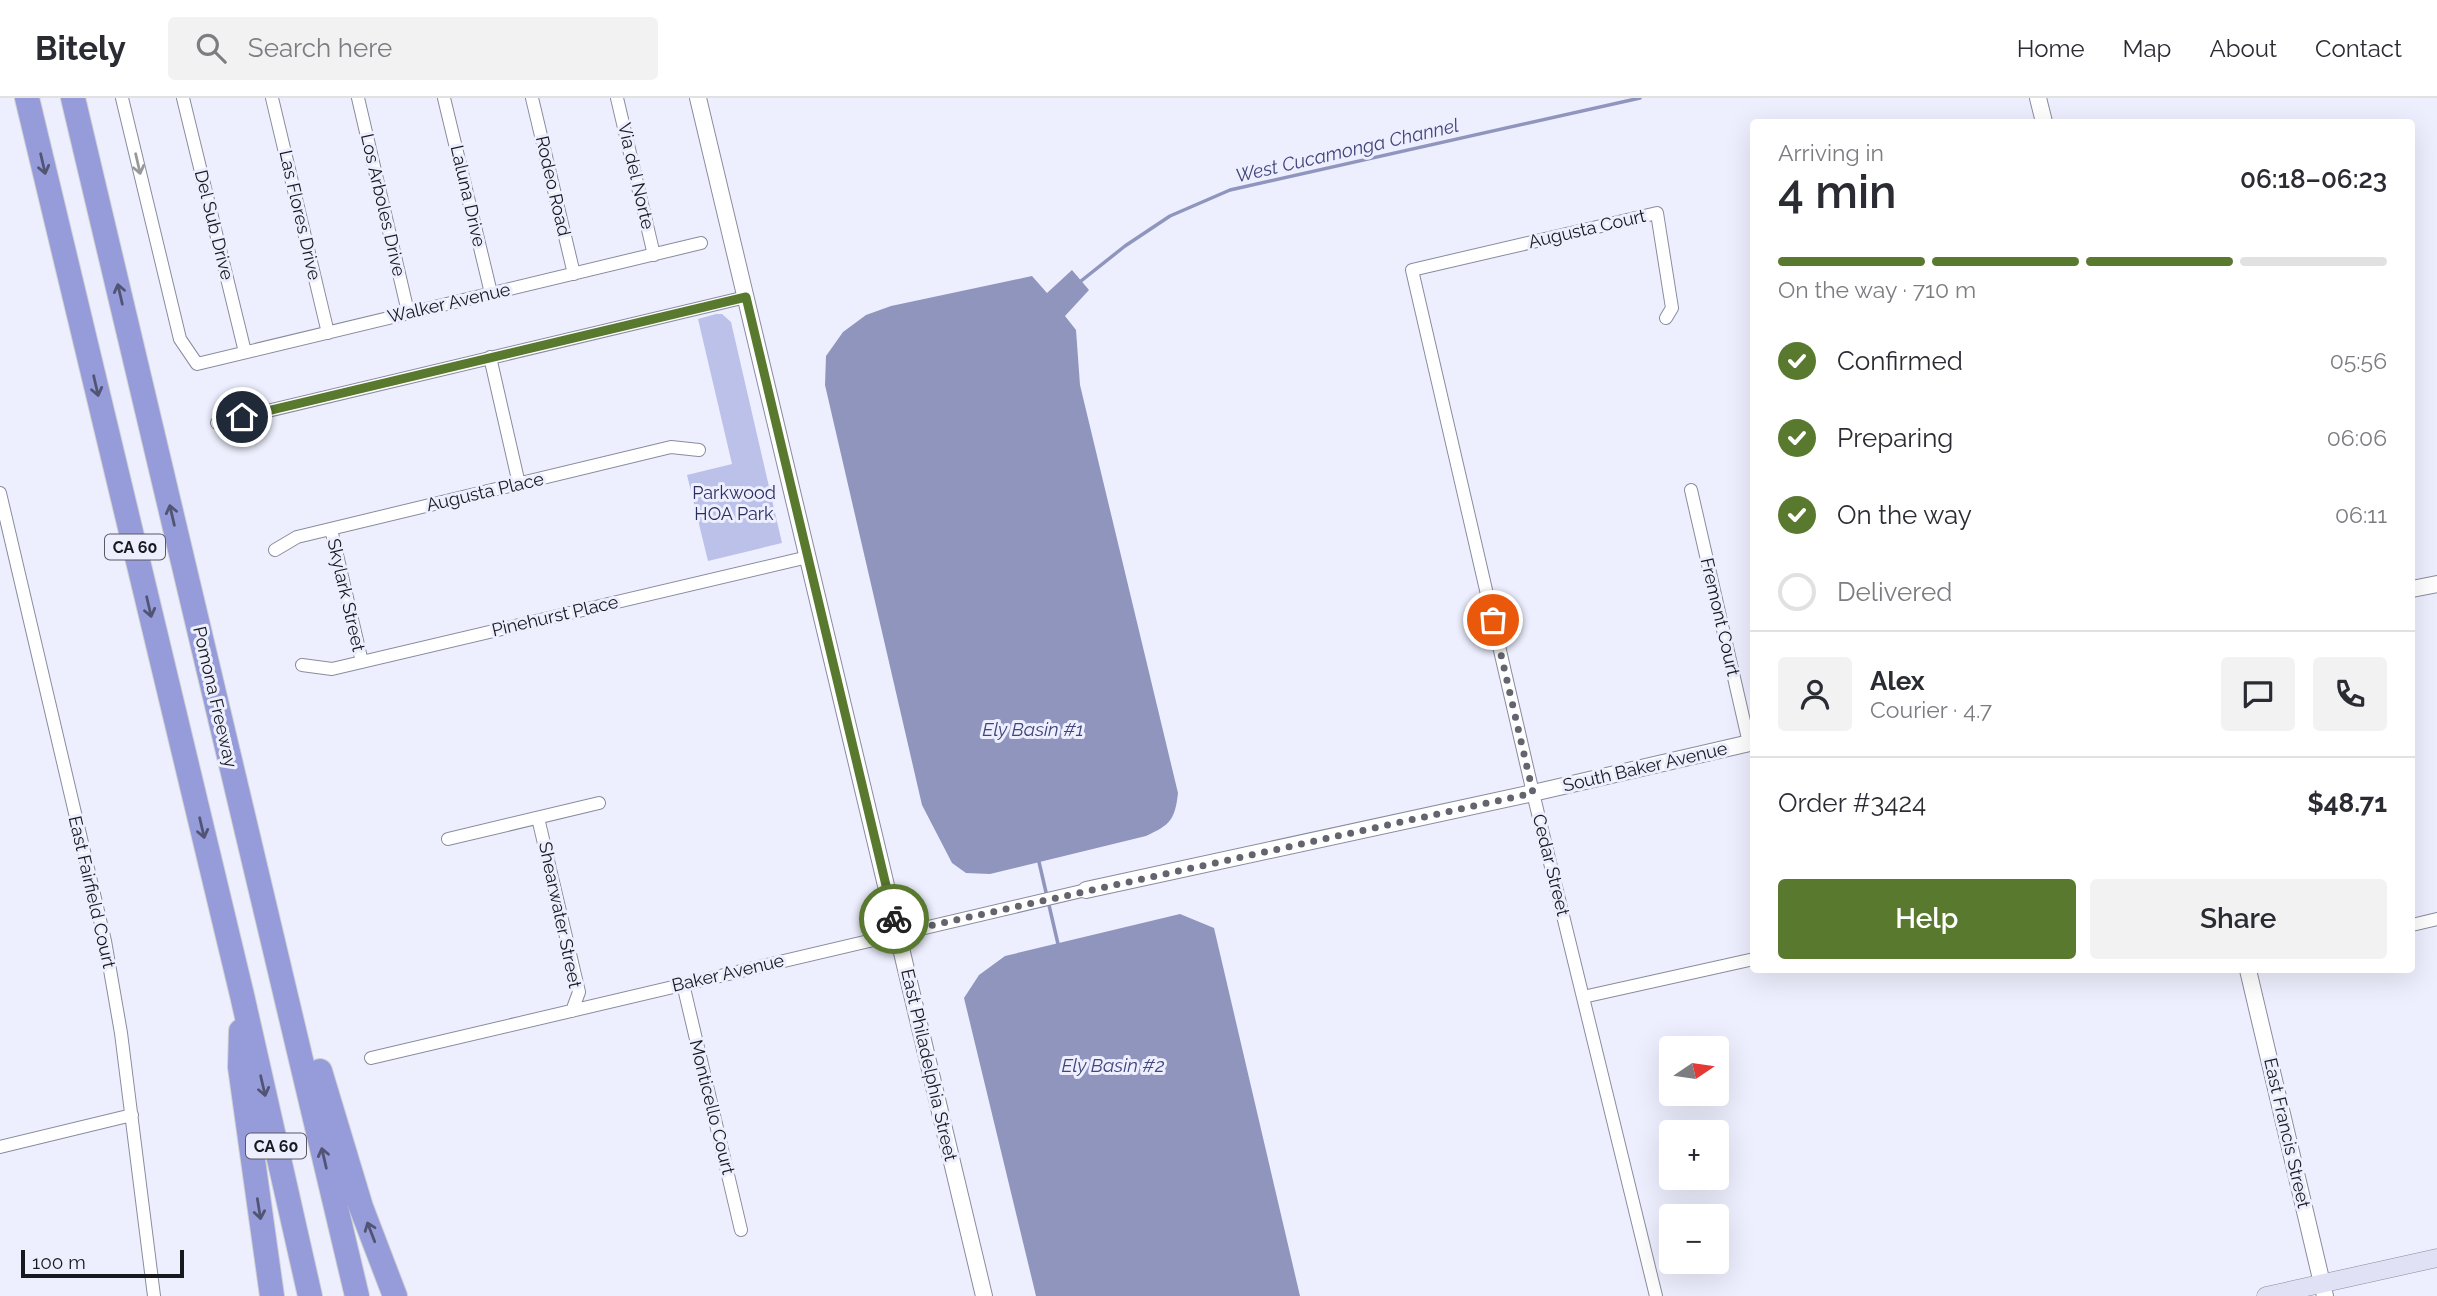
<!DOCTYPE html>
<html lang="en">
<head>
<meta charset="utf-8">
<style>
	body { margin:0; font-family:Raleway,sans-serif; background:#f2f2f3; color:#2b2b33; height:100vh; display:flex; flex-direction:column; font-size:26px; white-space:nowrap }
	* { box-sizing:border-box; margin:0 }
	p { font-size:23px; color:#7c7c81 }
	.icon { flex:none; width:38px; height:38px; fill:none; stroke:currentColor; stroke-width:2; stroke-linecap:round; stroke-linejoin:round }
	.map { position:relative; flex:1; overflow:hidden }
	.side { position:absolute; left:1750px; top:21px; width:665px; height:854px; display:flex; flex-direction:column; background:#fff; border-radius:7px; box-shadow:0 7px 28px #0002 }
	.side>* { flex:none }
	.needle { width:46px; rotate:77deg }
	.controls { position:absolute; left:1659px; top:938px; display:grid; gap:14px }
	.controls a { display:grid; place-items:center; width:70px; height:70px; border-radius:7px; background:#fff; box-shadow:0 7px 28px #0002; font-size:35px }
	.scale { position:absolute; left:21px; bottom:18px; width:163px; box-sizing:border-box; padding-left:7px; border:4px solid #18191f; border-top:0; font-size:19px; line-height:24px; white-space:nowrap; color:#18191f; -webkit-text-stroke:5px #edeffe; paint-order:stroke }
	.pin { position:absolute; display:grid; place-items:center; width:60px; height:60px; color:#fff; margin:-30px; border:4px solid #fff; border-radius:50%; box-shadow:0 2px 7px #0007 }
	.courier { position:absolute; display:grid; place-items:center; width:70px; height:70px; margin:-35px; border:5px solid #59792f; border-radius:50%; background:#fff; color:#222; box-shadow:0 2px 9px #0007 }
	.summary em { font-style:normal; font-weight:600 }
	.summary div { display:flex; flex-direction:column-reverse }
	.summary { display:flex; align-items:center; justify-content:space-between; height:119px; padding:0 28px }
	h1 { font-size:46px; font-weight:600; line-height:52px }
	.bar { display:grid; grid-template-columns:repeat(4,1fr); gap:10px 7px; align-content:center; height:84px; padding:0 28px }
	.bar i { height:9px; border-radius:5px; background:#e1e1e2 }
	.bar .on { background:#59792f }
	.bar p { grid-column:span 4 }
	.line { display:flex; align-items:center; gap:18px; padding:0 28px; border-top:2px solid #e1e1e2 }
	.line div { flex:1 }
	.round { display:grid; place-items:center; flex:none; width:74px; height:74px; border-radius:7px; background:#f2f2f3 }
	ol { padding:0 28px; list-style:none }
	li { display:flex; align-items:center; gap:21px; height:77px }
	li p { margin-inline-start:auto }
	li .icon { padding:7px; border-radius:50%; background:#59792f; color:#fff; stroke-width:4 }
	li:last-child { color:#7c7c81 }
	li i { width:38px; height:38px; border:4px solid #e1e1e2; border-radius:50% }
	.primary-button { display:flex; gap:14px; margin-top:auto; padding:14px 28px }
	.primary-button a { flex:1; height:80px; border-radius:7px; background:#59792f; color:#fff; font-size:28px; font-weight:600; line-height:80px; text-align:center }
	.primary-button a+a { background:#f2f2f3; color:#2b2b33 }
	header { display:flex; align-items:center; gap:42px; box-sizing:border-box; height:98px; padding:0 35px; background:#fff; border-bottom:2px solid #e1e1e2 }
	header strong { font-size:33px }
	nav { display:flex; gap:38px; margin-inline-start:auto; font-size:24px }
	.search { width:490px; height:63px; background:#f2f2f3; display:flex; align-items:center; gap:18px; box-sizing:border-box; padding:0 24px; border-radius:7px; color:#7c7c81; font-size:26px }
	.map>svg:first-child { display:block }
	.green { fill:#bcc1ea }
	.water { fill:#9095bd }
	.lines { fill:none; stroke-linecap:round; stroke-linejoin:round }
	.stream { stroke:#9095bd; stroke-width:3.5 }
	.minor-casing { stroke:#8a8c9e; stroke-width:14 }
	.tertiary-casing { stroke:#8a8c9e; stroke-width:18 }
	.secondary-casing { stroke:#8a8c9e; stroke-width:19 }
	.motorway-casing { stroke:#d1d1d2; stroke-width:26 }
	.minor { stroke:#fff; stroke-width:12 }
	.tertiary { stroke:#fff; stroke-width:16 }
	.secondary { stroke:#e0e1f4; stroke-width:18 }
	.motorway { stroke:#969cda; stroke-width:24 }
	.oneway { stroke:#515473 }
	.oneway2 { stroke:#97989a }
	.done { stroke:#63646d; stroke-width:7; stroke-dasharray:0 12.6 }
	.route { stroke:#59792f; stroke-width:9 }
	.labels { text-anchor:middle; stroke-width:6; stroke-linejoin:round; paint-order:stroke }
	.shield { fill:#edeffe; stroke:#585962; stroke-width:2 }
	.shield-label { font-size:16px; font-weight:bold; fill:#18191f }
	.street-label { font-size:18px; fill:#18191f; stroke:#edeffe }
	.park-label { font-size:18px; fill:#2b2c60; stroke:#edeffe }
	.water-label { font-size:19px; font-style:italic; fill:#42457b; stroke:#edeffe }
</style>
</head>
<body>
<header>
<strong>Bitely</strong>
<div class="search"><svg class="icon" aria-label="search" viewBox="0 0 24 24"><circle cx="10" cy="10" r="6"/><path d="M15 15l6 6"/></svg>Search here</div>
<nav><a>Home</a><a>Map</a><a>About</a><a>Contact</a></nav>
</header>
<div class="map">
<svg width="2437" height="1198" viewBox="0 0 2437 1198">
	<rect width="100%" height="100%" fill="#edeffe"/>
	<path class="green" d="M716,216h6l9,8 51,221 -74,18 -21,-86 45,-11 -34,-145z"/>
	<path class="water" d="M1072,172l17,20 -24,26 11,14 4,55 98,408c-3,27 -8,32 -32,43l-156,38 -24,-1 -14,-10 -30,-58 -97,-420 1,-29 17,-24 23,-17 25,-9 141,-30 15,17z
		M1180,816l34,14 86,368h-264l-72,-298 15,-23 26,-19z"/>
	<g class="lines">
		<path class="stream" d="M1081,183l44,-35 45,-30 60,-26 410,-92
			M1039,764l19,82"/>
		<g class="minor-casing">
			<path id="minor" d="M122,0l58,241 17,25 504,-121
				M183,0l62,254
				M272,0l56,235
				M358,0l50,214
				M444,0l47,195
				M532,0l42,176
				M617,0l37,157
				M490,259l29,127
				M217,325l529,-126
				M1691,392l58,253
				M0,395l105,448 16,92 33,263
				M331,431l31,133
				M275,452l22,-13 374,-90 28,3
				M302,567l30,4 476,-112
				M538,720l41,174 -7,19
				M448,741l151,-36
				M2412,827l25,-6
				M683,886l58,246
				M1583,899l171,-38
				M371,960l715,-168
				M0,1049l132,-32
				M1656,1198l-123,-503 -121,-523 245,-57 15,95 -6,10"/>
		</g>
		<g class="tertiary-casing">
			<path id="tertiary" d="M698,0l286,1198
				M2038,0l6,24
				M2412,491l25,-5
				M1086,792l447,-97 221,-51
				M2248,872l77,326"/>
		</g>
		<g class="secondary-casing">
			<path id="secondary" d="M2266,1198l171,-38"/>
		</g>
		<g class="motorway-casing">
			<path id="motorway" d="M27,0l215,897 68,301
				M73,0l284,1198
				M241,933l-1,36 32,229
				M320,973l41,136 34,89"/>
		</g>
		<use href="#minor" class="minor"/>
		<use href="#tertiary" class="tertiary"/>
		<use href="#secondary" class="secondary"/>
		<use href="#motorway" class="motorway"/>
	</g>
	<defs><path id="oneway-shaft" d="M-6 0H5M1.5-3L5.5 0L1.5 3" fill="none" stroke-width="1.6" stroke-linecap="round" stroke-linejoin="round" transform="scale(1.75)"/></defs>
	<g class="oneway">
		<use href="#oneway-shaft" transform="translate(43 66) rotate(77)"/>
		<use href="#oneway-shaft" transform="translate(120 196) rotate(-103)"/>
		<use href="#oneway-shaft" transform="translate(96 288) rotate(77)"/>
		<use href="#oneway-shaft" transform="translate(172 417) rotate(-103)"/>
		<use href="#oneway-shaft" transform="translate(149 509) rotate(77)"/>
		<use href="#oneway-shaft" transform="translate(202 730) rotate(77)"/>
		<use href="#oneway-shaft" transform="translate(263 988) rotate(77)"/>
		<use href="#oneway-shaft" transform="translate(324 1060) rotate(-103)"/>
		<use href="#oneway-shaft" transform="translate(259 1111) rotate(81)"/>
		<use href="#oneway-shaft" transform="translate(371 1134) rotate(-111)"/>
	</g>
	<use class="oneway2" href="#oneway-shaft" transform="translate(138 66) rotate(77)"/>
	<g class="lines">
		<path class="done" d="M894,821l3,14 636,-140 -40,-173"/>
		<path class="route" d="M242,319l504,-120 148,622"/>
	</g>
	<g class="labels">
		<g class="shield">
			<rect x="105" y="436.5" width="60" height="25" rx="5"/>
			<rect x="246" y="1035.5" width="60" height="25" rx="5"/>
		</g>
		<g class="shield-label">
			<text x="135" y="455">CA 60</text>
			<text x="276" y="1054">CA 60</text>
		</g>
		<g class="street-label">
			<text transform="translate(636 78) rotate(77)" y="6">Via del Norte</text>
			<text transform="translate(553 88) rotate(77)" y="6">Rodeo Road</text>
			<text transform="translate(468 98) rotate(77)" y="6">Laluna Drive</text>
			<text transform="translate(383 107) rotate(77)" y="6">Los Arboles Drive</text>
			<text transform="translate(300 117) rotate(77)" y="6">Las Flores Drive</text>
			<text transform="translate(214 127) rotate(76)" y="6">Del Sub Drive</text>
			<text transform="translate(1587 131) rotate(-13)" y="6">Augusta Court</text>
			<text transform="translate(449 205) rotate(-13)" y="6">Walker Avenue</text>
			<text transform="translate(485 394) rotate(-13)" y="6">Augusta Place</text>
			<text transform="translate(346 497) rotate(77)" y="6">Skylark Street</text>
			<text transform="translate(555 518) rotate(-13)" y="6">Pinehurst Place</text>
			<text transform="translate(1720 519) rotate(77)" y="6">Fremont Court</text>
			<text transform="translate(215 599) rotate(77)" y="6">Pomona Freeway</text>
			<text transform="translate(1645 669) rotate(-13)" y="6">South Baker Avenue</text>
			<text transform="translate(1551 767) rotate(76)" y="6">Cedar Street</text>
			<text transform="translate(92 794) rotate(77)" y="6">East Fairfield Court</text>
			<text transform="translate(560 817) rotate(78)" y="6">Shearwater Street</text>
			<text transform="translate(728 875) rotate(-13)" y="6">Baker Avenue</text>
			<text transform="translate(929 967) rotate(77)" y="6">East Philadelphia Street</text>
			<text transform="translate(712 1009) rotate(76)" y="6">Monticello Court</text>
			<text transform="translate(2287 1035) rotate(77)" y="6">East Francis Street</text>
		</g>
		<g class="park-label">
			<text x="734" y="401">Parkwood<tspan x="734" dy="21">HOA Park</tspan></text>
		</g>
		<g class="water-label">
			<text transform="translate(1347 52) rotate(-13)" y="7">West Cucamonga Channel</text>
			<text x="1033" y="638">Ely Basin #1</text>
			<text x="1113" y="974">Ely Basin #2</text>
		</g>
	</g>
</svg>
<div class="controls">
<a><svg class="needle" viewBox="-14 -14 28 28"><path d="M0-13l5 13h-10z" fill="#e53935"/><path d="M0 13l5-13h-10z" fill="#7c7c81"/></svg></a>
<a>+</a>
<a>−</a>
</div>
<div class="scale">100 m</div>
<div class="pin" style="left:1493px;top:522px;background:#ea580c"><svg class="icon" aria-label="bag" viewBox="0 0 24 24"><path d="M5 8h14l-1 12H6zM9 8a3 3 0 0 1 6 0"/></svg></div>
<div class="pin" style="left:242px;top:319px;background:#1f2937"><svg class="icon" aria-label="home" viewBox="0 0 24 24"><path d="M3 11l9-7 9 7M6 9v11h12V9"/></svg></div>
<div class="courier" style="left:894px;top:821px"><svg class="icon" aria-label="bike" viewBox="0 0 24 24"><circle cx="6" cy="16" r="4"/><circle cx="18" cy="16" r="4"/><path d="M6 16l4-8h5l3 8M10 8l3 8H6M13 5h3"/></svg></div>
<section class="side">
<div class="summary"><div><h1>4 min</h1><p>Arriving in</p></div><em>06:18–06:23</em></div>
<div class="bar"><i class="on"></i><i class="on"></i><i class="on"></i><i></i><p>On the way · 710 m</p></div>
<ol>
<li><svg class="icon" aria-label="check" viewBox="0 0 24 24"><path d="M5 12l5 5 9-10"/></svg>Confirmed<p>05:56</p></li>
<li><svg class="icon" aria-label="check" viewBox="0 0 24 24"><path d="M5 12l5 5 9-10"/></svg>Preparing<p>06:06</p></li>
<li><svg class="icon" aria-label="check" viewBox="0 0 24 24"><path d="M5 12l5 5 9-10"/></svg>On the way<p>06:11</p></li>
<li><i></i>Delivered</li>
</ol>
<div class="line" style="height:126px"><a class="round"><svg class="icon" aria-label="person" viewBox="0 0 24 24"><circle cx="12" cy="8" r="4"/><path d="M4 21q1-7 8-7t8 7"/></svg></a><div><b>Alex</b><p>Courier · 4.7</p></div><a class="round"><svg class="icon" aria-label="chat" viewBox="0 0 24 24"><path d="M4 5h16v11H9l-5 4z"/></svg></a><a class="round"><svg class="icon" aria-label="phone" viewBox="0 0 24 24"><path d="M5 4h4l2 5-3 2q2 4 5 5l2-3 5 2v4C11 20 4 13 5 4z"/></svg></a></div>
<div class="line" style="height:91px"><div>Order #3424</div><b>$48.71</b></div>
<div class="primary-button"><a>Help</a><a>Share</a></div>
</section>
</div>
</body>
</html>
